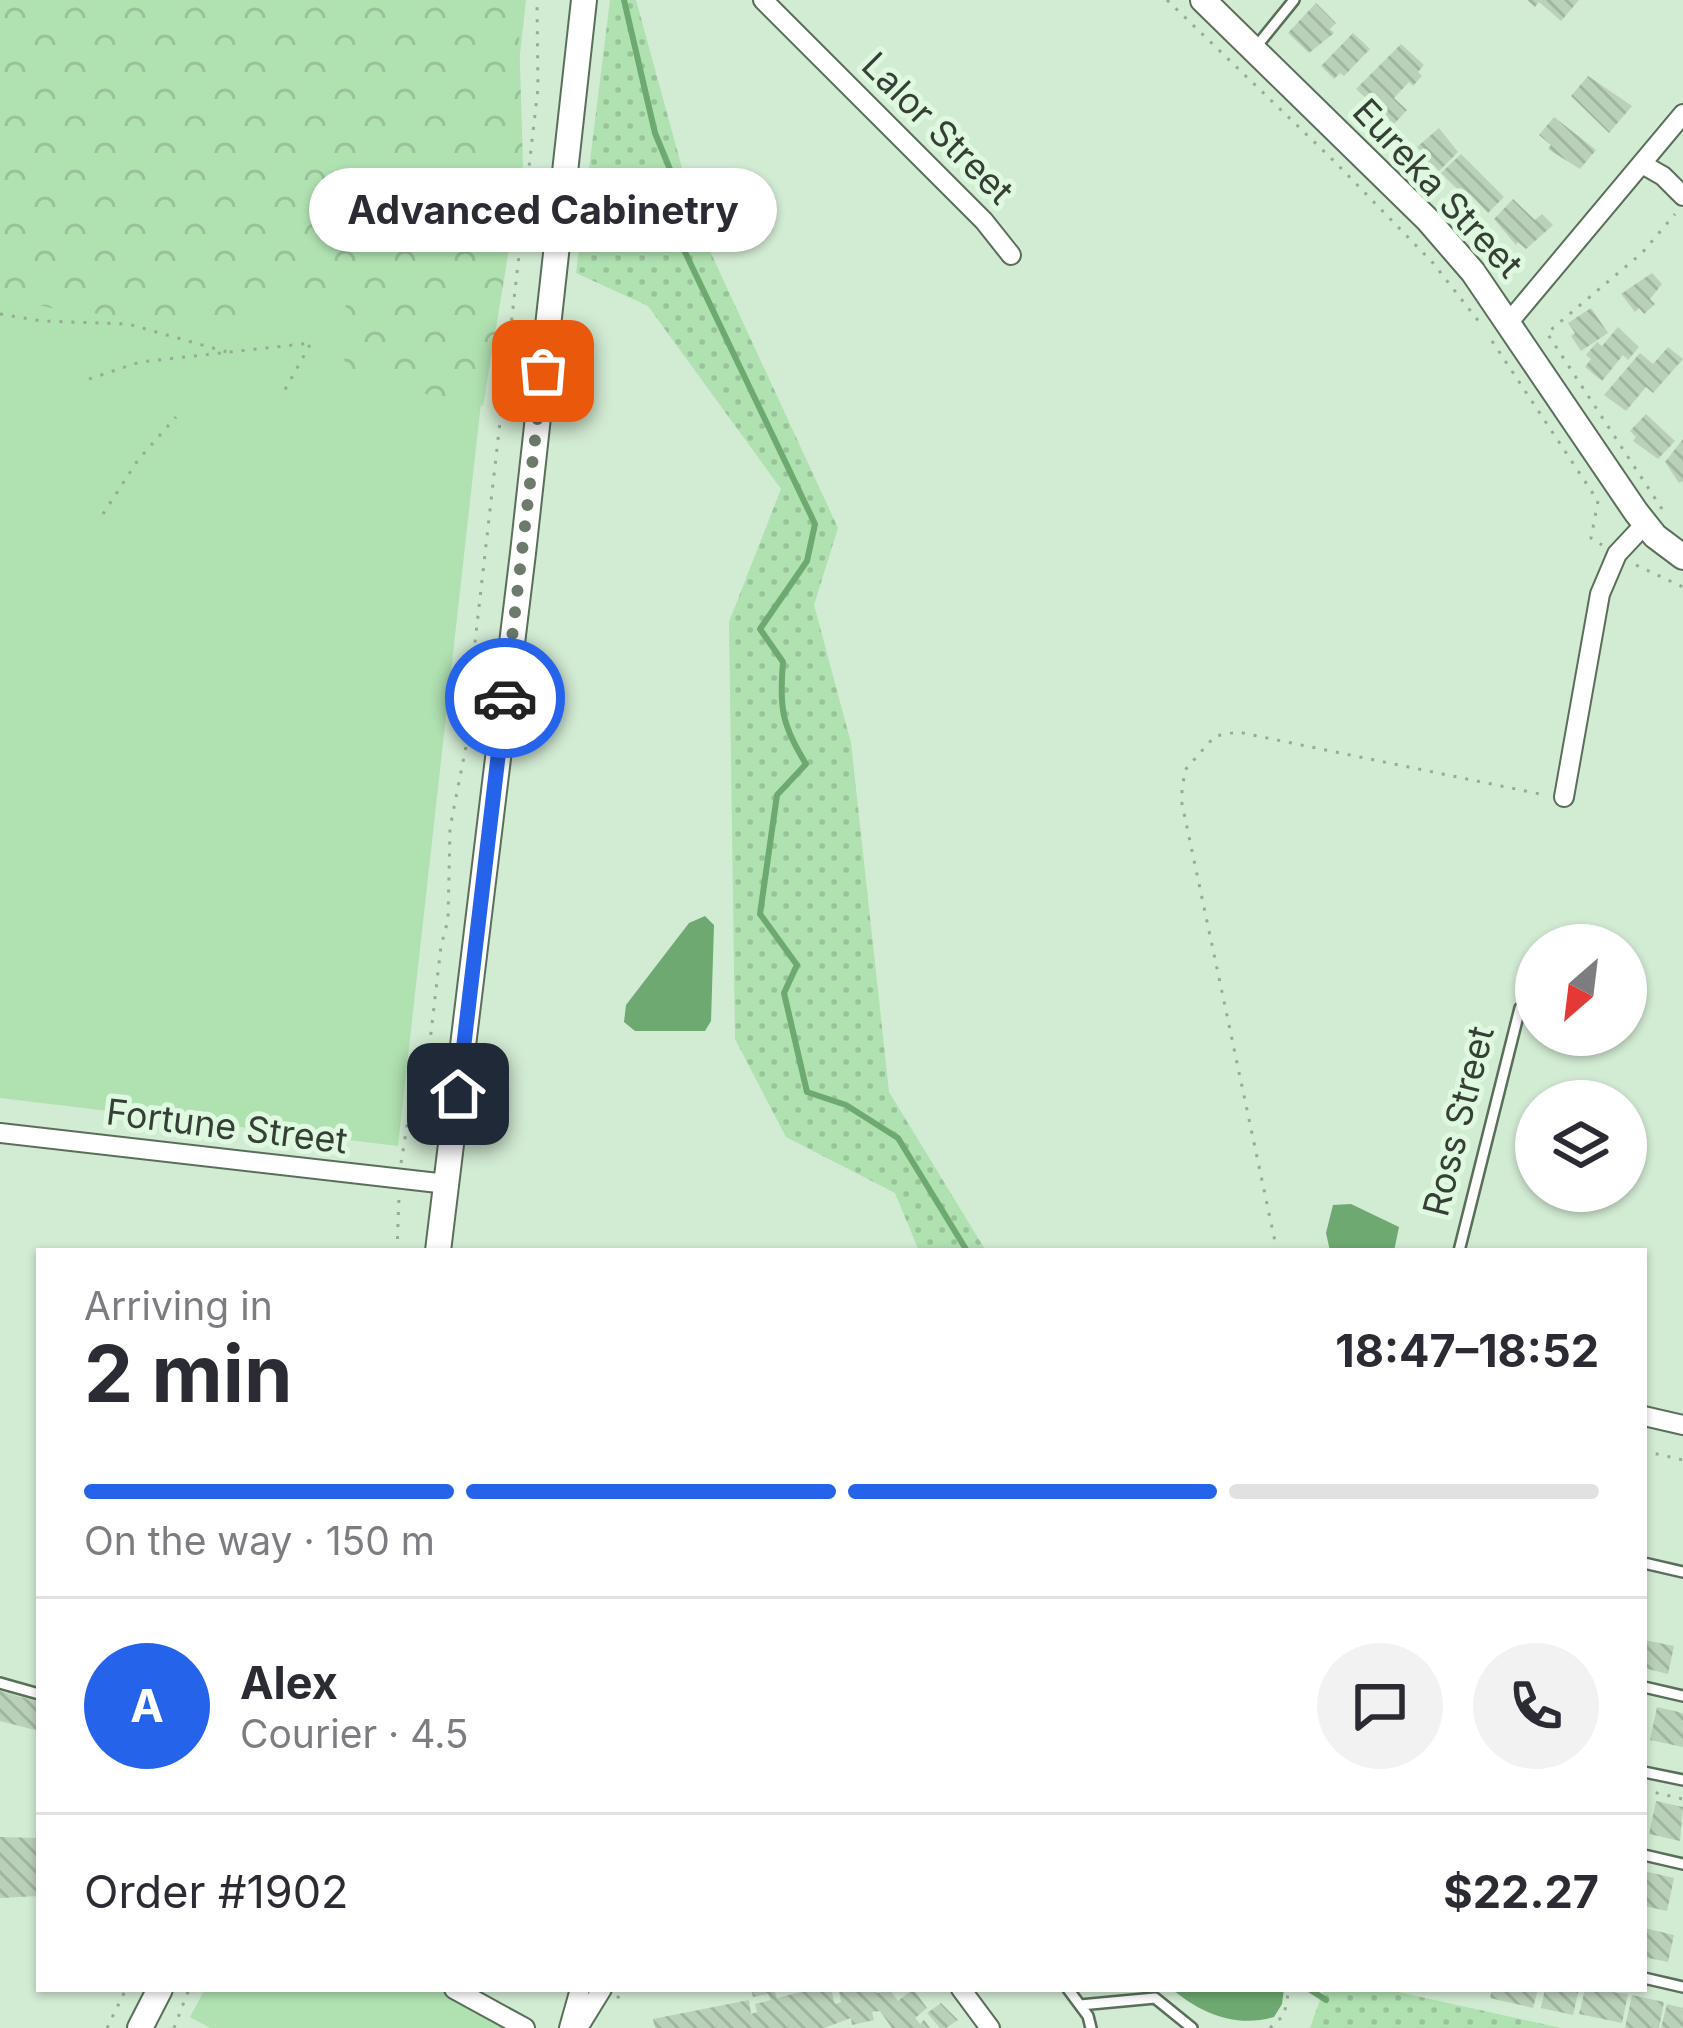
<!DOCTYPE html>
<html lang="en">
<head>
<meta charset="utf-8">
<style>
	body { margin:0; font-family:Inter,sans-serif; background:#f2f2f3; color:#2b2b33; height:100vh; display:flex; flex-direction:column; font-size:45px; white-space:nowrap }
	* { box-sizing:border-box; margin:0 }
	p { font-size:39px; color:#7c7c81 }
	.icon { flex:none; width:66px; height:66px; fill:none; stroke:currentColor; stroke-width:2; stroke-linecap:round; stroke-linejoin:round }
	.map { position:relative; flex:1; overflow:hidden }
	.sheet { position:absolute; left:36px; top:1248px; width:1611px; height:744px; display:flex; flex-direction:column; background:#fff; border-radius:0px; box-shadow:0 3px 9px #0004 }
	.sheet>* { flex:none }
	.needle { width:78px; rotate:208deg }
	.controls { position:absolute; left:1515px; top:924px; display:grid; gap:24px }
	.controls a { display:grid; place-items:center; width:132px; height:132px; border-radius:50%; background:#fff; box-shadow:0 3px 9px #0004; font-size:60px }
	.pin { position:absolute; display:grid; place-items:center; width:102px; height:102px; color:#fff; margin:-51px; border-radius:24px; box-shadow:0 6px 18px #0006 }
	.courier { position:absolute; display:grid; place-items:center; width:120px; height:120px; margin:-60px; border:9px solid #2563eb; border-radius:50%; background:#fff; color:#222; box-shadow:0 3px 15px #0007 }
	.bubble { position:absolute; height:84px; border-radius:42px; background:#fff; box-shadow:0 3px 9px #0004; font-size:39px; font-weight:700; line-height:84px; text-align:center }
	.overview em { font-style:normal; font-weight:700 }
	.overview div { display:flex; flex-direction:column-reverse }
	.overview { display:flex; align-items:center; justify-content:space-between; height:204px; padding:0 48px }
	h1 { font-size:78px; font-weight:700; line-height:90px }
	.bar { display:grid; grid-template-columns:repeat(4,1fr); gap:18px 12px; align-content:center; height:144px; padding:0 48px }
	.bar i { height:15px; border-radius:9px; background:#e1e1e2 }
	.bar .on { background:#2563eb }
	.bar p { grid-column:span 4 }
	.line { display:flex; align-items:center; gap:30px; padding:0 48px; border-top:3px solid #e1e1e2 }
	.line div { flex:1 }
	.round { display:grid; place-items:center; flex:none; width:126px; height:126px; border-radius:63px; background:#f2f2f3 }
	.map>svg:first-child { display:block }
	.grass { fill:#b0e1b1 }
	.forest { fill:url(#forest-crowns) }
	.park { fill:url(#park-dots) }
	.water { fill:#6da970 }
	.lines { fill:none; stroke-linecap:round; stroke-linejoin:round }
	.stream { stroke:#6da970; stroke-width:6 }
	.building { fill:url(#building-back-hatch) }
	.lane-casing { stroke:#596f5a; stroke-width:14 }
	.street-casing { stroke:#596f5a; stroke-width:22 }
	.secondary-casing { stroke:#596f5a; stroke-width:28 }
	.path { stroke:#97aa97; stroke-width:3; stroke-dasharray:3 9; stroke-linecap:butt }
	.lane { stroke:#fff; stroke-width:9 }
	.street { stroke:#fff; stroke-width:18 }
	.secondary { stroke:#fff; stroke-width:24 }
	.done { stroke:#6d7b6d; stroke-width:12; stroke-dasharray:0 21.6 }
	.route { stroke:#2563eb; stroke-width:15 }
	.labels { text-anchor:middle; stroke-width:10; stroke-linejoin:round; paint-order:stroke }
	.street-label { font-size:36px; fill:#363f36; stroke:#dff8e0 }
</style>
</head>
<body>
<div class="map">
<svg width="1683" height="2028" viewBox="0 0 1683 2028">
	<defs>
		<pattern id="forest-crowns" width="20" height="18" patternUnits="userSpaceOnUse" patternTransform="scale(3)"><rect width="20" height="18" fill="#b0e1b1"/><path d="M2 6a3 3 0 1 1 6 0M12 15a3 3 0 1 1 6 0" fill="none" stroke="#98c299"/></pattern>
		<pattern id="park-dots" width="8" height="8" patternUnits="userSpaceOnUse" patternTransform="scale(3)"><rect width="8" height="8" fill="#b0e1b1"/><path d="M2 2h.1M6 6h.1" fill="none" stroke="#98c299" stroke-width="1.8" stroke-linecap="round"/></pattern>
		<pattern id="building-back-hatch" width="6" height="6" patternUnits="userSpaceOnUse" patternTransform="scale(3)"><rect width="6" height="6" fill="#b9d1b9"/><path d="M-1 5l2 2M0 0l6 6M5-1l2 2" fill="none" stroke="#a0b4a0"/></pattern>
	</defs>
	<rect width="100%" height="100%" fill="#d2ebd3"/>
	<path class="grass" d="M0,0h526l-128,1146 -398,-48z
		M205,1989h233l68,39h-296l-20,-11z"/>
	<path class="forest" d="M0,0h518l5,165 -40,241 -100,-21 -37,-16 -8,-46 20,-44 -75,21 -63,26 -160,-16 -60,-14z"/>
	<path class="park" d="M610,0h26l61,223 141,305 -24,77 37,138 38,349 97,159h-67l-24,-58 -109,-56 -51,-98 -6,-417 52,-133 -133,-183 -72,-33z
		M1324,1989h61l176,39h-251z"/>
	<path class="water" d="M705,916l9,9 -3,96 -6,10h-70l-11,-9 2,-17 63,-82z
		M1351,1204l48,23 -5,24h-64l-4,-18 7,-28z
		M1172,1989h112l-2,15 -8,13c-37,11 -73,-3 -102,-28z"/>
	<g class="lines">
		<path class="stream" d="M624,0l31,133 19,46 -1,48 142,297 -8,37 -47,68 23,33c-4,46 -1,63 23,102l-29,31 -17,119 37,51 -13,28 23,99 39,13 52,33 69,113
			M1309,1989l17,11"/>
	</g>
	<path class="building" d="M1527,0h52l-18,21 -22,-19 -4,5z
		M1316,3l20,20 -6,6 4,4 -25,20 -21,-20z
		M1353,33l17,16 -26,27 -4,-3 -6,6 -13,-13z
		M1401,44l23,21 -6,7 4,4 -9,10 -4,-4 -15,16 13,12 -13,14 -38,-35z
		M1588,76l44,30 -23,27 -38,-37z
		M1554,117l42,33 -16,19 -32,-20 3,-4 -12,-10z
		M1439,128l19,24 -19,19 -7,-7 -3,4 -11,-11 5,-4 -6,-6z
		M1461,154l43,43 -16,16 -18,-19 -4,4 -25,-25z
		M1513,199l22,21 7,-6 11,11 -27,24 -8,-7 -2,3 -22,-26z
		M1652,273l10,11 -12,15 5,5 -11,10 -5,-6 -4,4 -14,-18z
		M1591,308l17,25 -27,18 -10,-15 4,-3 -7,-10z
		M1618,327l21,20 -11,13 -5,-5 -21,26 -17,-14 6,-8 -5,-4 11,-13 5,4z
		M1668,347l15,12 -30,34 -7,-6 -20,24 -22,-16 36,-42 13,11z
		M1646,414l29,27 -17,18 -25,-18 3,-4 -6,-6z
		M1683,439v42l-4,2 -14,-21z
		M1644,1640l30,6 -6,28 -24,-6z
		M0,1691l39,11v29l-39,-10z
		M1657,1707l26,6v34l-33,-7z
		M1656,1801l27,6 -3,34 -31,-7z
		M0,1837l39,1v58l-39,2z
		M1644,1871l30,7 -7,33 -23,-5z
		M1644,1928l30,7 -6,27 -24,-5z
		M751,1989h23l3,9 35,-9h19l4,15 6,-2 -2,-11 8,-2h28l1,4 14,-3 8,11 15,-12 14,19 -12,10 5,6 4,-4 6,8h-38l-12,-17 -8,1 2,8 -22,5 -1,-7 -27,10h-169l-2,-9 96,-19 2,14 6,-2 -2,-8 16,-4 -3,-6 -15,3z
		M1492,1989h46l-5,19 -43,-10z
		M1545,1989h34l-6,26 -32,-7z
		M1585,1989l43,5 -6,29 -43,-9z
		M1632,1995l32,7 -5,26h-34z
		M941,2003l17,17 -12,8h-6l-13,-15z
		M1667,2004l16,4v20h-22z"/>
	<g class="lines">
		<g class="lane-casing">
			<path id="lane" d="M1256,47l38,-47
				M1459,1251l61,-243
				M1644,1563l39,9
				M0,1683l39,11
				M1644,1687l39,9
				M1644,1772l39,8
				M1644,1855l39,9
				M1644,1978l39,9
				M1068,1989l20,27 3,12
				M1080,2005l75,-7 37,30"/>
		</g>
		<g class="street-casing">
			<path id="street" d="M763,0l221,221 27,34
				M1642,164l21,12 20,20
				M1509,322l174,-208
				M1564,797l36,-203 17,-40 28,-30
				M0,1133l447,51
				M1644,1416l39,9
				M454,1989l71,39
				M961,1989l29,39
				M569,2028l11,-39
				M578,2028l24,-39"/>
		</g>
		<g class="secondary-casing">
			<path id="secondary" d="M1203,0l225,220 45,52 163,240 19,24 28,21
				M438,1251l85,-698 61,-553
				M140,2028l20,-39"/>
		</g>
		<path class="path" d="M1167,0l168,162 98,101 47,60
			M0,314l42,7 86,3 99,28
			M1492,341l106,160 -7,37 11,7
			M89,379l51,-17 171,-19 -29,52
			M1662,509l-115,-176 95,-80 33,-39
			M103,514l35,-54 38,-43
			M1636,565l47,22
			M401,1163l7,-43 20,-61 13,-113 7,-26 2,-92 19,-97 1,-45 68,-598 -1,-88
			M397,1251l2,-55
			M1277,1251l-96,-452 4,-29 30,-34 23,-4 307,63
			M1644,1451l39,9
			M1644,1790l39,9
			M617,1998l12,-9
			M107,2028l19,-39
			M174,2028l15,-39
			M1270,2028l14,-13 5,-26"/>
		<use href="#lane" class="lane"/>
		<use href="#street" class="street"/>
		<use href="#secondary" class="secondary"/>
	</g>
	<g class="lines">
		<path class="done" d="M505,698l38,-327"/>
		<path class="route" d="M458,1094l47,-396"/>
	</g>
	<g class="labels">
		<g class="street-label">
			<text transform="translate(938 128) rotate(45)" y="13">Lalor Street</text>
			<text transform="translate(1438 188) rotate(47)" y="13">Eureka Street</text>
			<text transform="translate(1458 1121) rotate(-76)" y="13">Ross Street</text>
			<text transform="translate(227 1126) rotate(7)" y="13">Fortune Street</text>
		</g>
	</g>
</svg>
<div class="controls">
<a><svg class="needle" viewBox="-14 -14 28 28"><path d="M0-13l5 13h-10z" fill="#e53935"/><path d="M0 13l5-13h-10z" fill="#7c7c81"/></svg></a>
<a><svg class="icon" aria-label="layers" viewBox="0 0 24 24"><path d="M12 4l9 5-9 5-9-5zM3 14l9 5 9-5"/></svg></a>
</div>
<div class="pin" style="left:543px;top:371px;background:#ea580c"><svg class="icon" aria-label="bag" viewBox="0 0 24 24"><path d="M5 8h14l-1 12H6zM9 8a3 3 0 0 1 6 0"/></svg></div>
<div class="pin" style="left:458px;top:1094px;background:#1f2937"><svg class="icon" aria-label="home" viewBox="0 0 24 24"><path d="M3 11l9-7 9 7M6 9v11h12V9"/></svg></div>
<div class="courier" style="left:505px;top:698px"><svg class="icon" aria-label="car" viewBox="0 0 24 24"><path d="M5 17H2v-5l4-1 3-4h7l3 4 3 1v5h-3M9 17h6M6 11h13"/><circle cx="7" cy="17" r="2"/><circle cx="17" cy="17" r="2"/></svg></div>
<div class="bubble" style="left:309px;top:168px;width:468px">Advanced Cabinetry</div>
<section class="sheet">
<div class="overview"><div><h1>2 min</h1><p>Arriving in</p></div><em>18:47–18:52</em></div>
<div class="bar"><i class="on"></i><i class="on"></i><i class="on"></i><i></i><p>On the way · 150 m</p></div>
<div class="line" style="height:216px"><b class="round" style="background:#2563eb;color:#fff">A</b><div><b>Alex</b><p>Courier · 4.5</p></div><a class="round"><svg class="icon" aria-label="chat" viewBox="0 0 24 24"><path d="M4 5h16v11H9l-5 4z"/></svg></a><a class="round"><svg class="icon" aria-label="phone" viewBox="0 0 24 24"><path d="M5 4h4l2 5-3 2q2 4 5 5l2-3 5 2v4C11 20 4 13 5 4z"/></svg></a></div>
<div class="line" style="height:156px"><div>Order #1902</div><b>$22.27</b></div>
</section>
</div>
</body>
</html>
